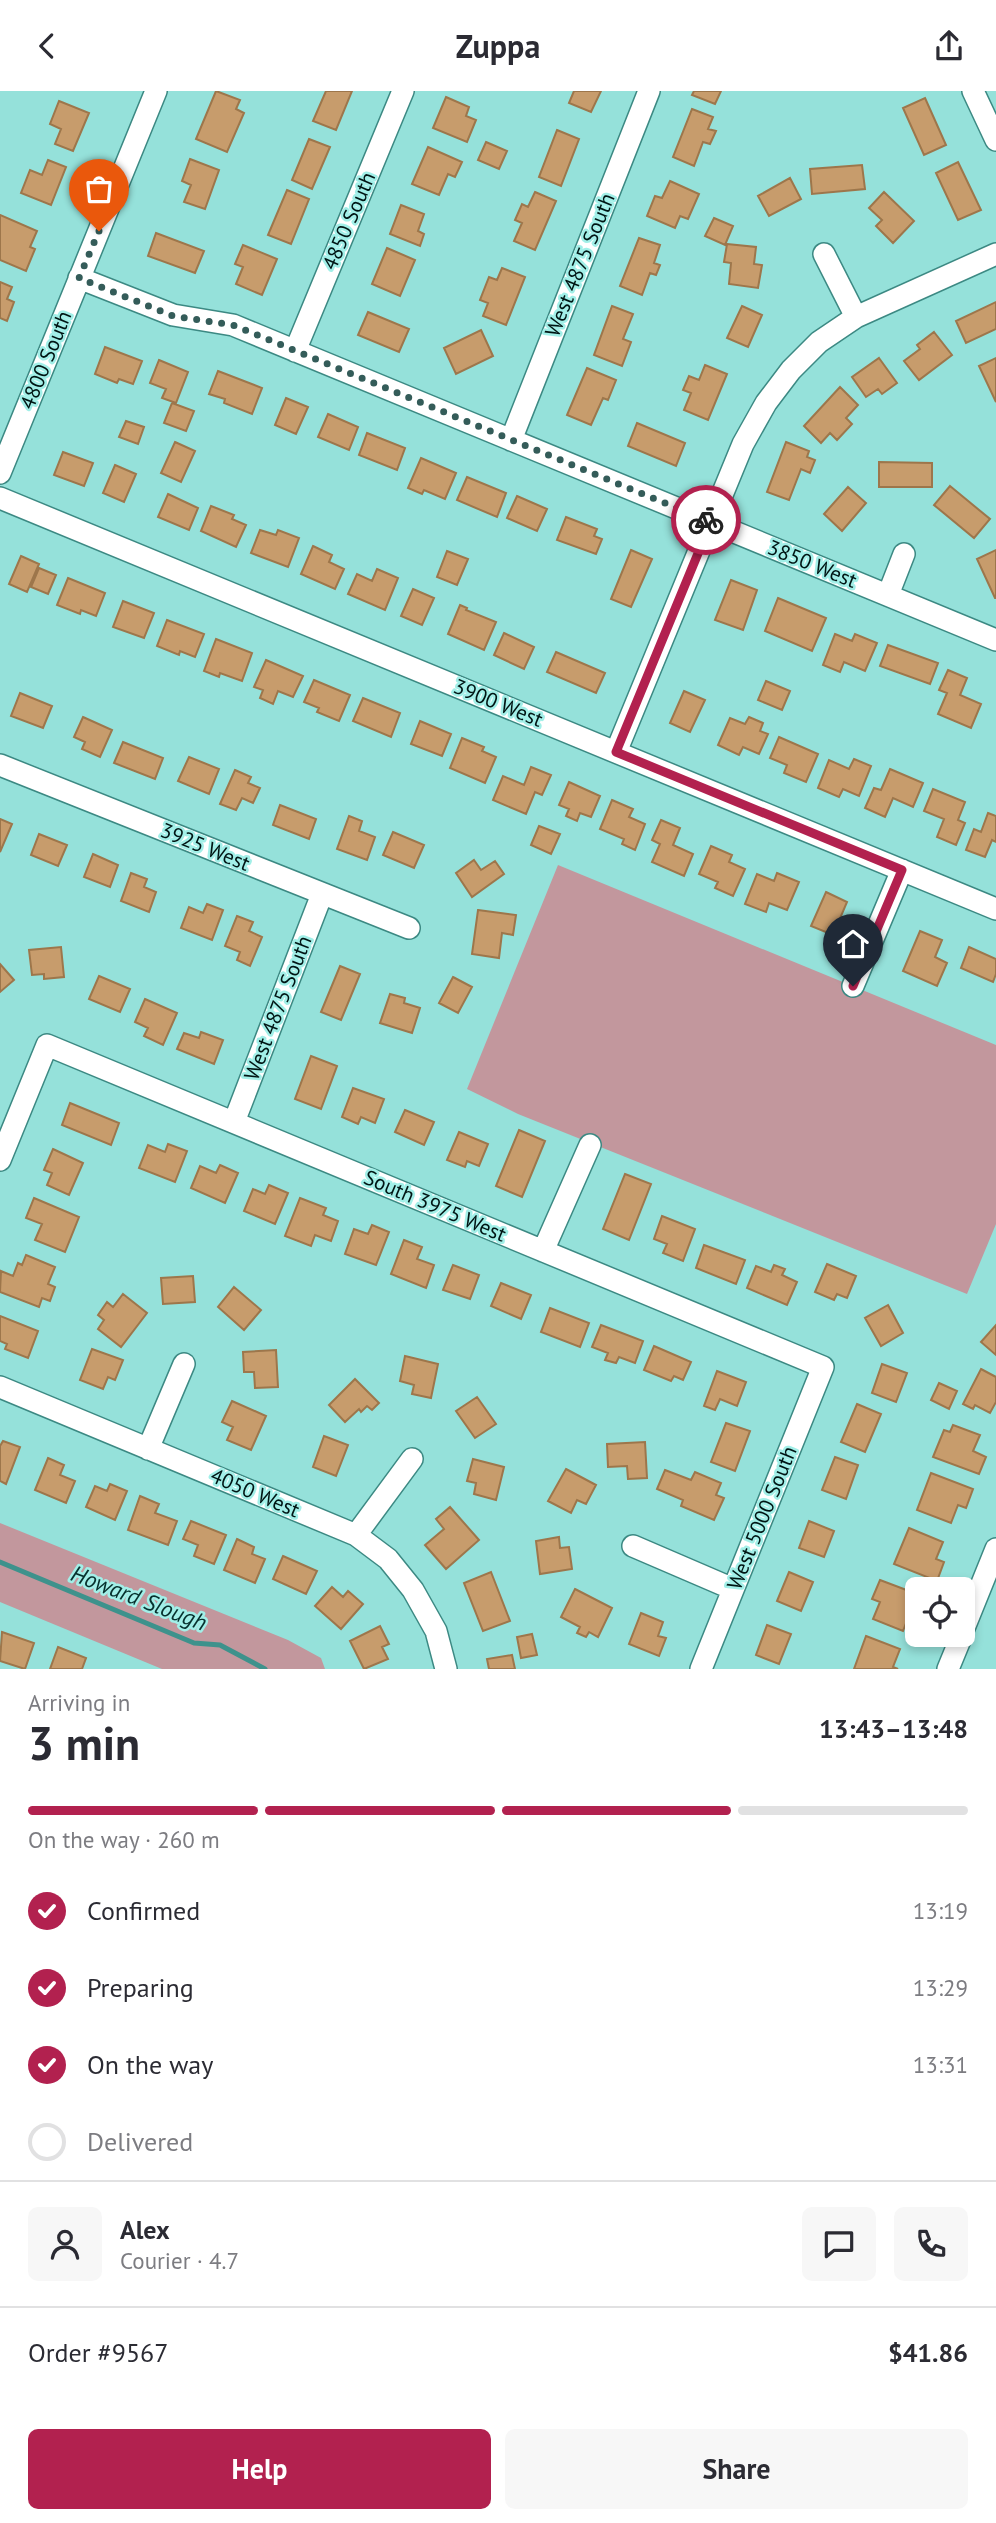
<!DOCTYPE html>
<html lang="en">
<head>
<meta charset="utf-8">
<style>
	body { margin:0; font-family:"PT Sans",sans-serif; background:#f7f7f7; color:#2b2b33; height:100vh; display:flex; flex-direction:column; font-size:26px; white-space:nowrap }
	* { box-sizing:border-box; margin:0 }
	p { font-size:23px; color:#7c7c81 }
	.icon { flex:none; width:38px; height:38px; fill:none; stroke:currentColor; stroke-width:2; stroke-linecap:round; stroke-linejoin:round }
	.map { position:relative; height:1578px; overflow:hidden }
	.sheet { display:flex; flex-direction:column; background:#fff; flex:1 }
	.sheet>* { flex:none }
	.controls { position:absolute; left:905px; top:1486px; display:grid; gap:14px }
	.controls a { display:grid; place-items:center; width:70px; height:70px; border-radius:10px; background:#fff; box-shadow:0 4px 10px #0003; font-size:35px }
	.pin { position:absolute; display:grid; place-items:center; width:60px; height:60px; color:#fff; margin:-72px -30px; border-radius:50% 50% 50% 0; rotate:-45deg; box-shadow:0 0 7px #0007 }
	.pin .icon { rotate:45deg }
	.courier { position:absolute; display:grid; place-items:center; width:70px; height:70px; margin:-35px; border:5px solid #b2214f; border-radius:50%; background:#fff; color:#222; box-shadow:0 2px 9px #0007 }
	.head em { font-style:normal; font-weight:700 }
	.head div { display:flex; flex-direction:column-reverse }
	.head { display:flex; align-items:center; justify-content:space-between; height:119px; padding:0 28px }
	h1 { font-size:46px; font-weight:700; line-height:52px }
	.bar { display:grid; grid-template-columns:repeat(4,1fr); gap:10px 7px; align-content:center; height:84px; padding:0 28px }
	.bar i { height:9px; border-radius:5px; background:#e1e1e2 }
	.bar .on { background:#b2214f }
	.bar p { grid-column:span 4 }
	.line { display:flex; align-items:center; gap:18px; padding:0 28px; border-top:2px solid #e1e1e2 }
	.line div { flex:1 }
	.round { display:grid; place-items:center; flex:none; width:74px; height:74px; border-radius:10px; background:#f7f7f7 }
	ol { padding:0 28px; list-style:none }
	li { display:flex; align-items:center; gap:21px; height:77px }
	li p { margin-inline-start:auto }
	li .icon { padding:7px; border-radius:50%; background:#b2214f; color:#fff; stroke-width:4 }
	li:last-child { color:#7c7c81 }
	li i { width:38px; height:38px; border:4px solid #e1e1e2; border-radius:50% }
	.cta { display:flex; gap:14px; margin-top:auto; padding:14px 28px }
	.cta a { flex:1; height:80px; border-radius:10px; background:#b2214f; color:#fff; font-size:28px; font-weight:700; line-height:80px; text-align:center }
	.cta a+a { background:#f7f7f7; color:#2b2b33 }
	header { display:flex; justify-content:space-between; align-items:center; height:91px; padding:0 28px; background:#fff; font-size:32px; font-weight:700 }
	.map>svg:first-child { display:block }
	.green { fill:#c2979d }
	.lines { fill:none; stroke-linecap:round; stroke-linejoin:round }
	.stream { stroke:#3e928c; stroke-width:5 }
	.building { fill:#c79c6c; stroke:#9d764b; stroke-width:2 }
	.minor-casing { stroke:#3c8983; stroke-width:24 }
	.minor { stroke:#fff; stroke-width:21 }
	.done { stroke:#345c59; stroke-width:7; stroke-dasharray:0 12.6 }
	.route { stroke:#b2214f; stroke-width:9 }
	.labels { text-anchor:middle; stroke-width:5; stroke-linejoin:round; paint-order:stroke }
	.street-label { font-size:21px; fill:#001514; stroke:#a2efe8 }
	.water-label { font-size:23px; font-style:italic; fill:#07312e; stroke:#a2efe8 }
</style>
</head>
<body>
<header><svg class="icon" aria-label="back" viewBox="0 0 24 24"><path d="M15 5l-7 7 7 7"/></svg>Zuppa<svg class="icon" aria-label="share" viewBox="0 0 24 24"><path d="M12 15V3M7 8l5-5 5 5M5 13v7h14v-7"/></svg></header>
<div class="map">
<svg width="996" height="1578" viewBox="0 0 996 1578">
	<rect width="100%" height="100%" fill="#95e1da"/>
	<path class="green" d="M558,774l438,180v179l-29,70 -449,-180 -51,-25z
		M0,1432l288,117 33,18 4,11h-163l-162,-67z"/>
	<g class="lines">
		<path class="stream" d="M0,1471l194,81 26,2 45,24"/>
	</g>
	<path class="building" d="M216,0l24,9 -4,9 8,4 -17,39 -31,-13z
		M326,0h26l-16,39 -23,-9z
		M574,0h27l-10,21 -22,-9z
		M694,0h27l-6,13 -23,-9z
		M446,6l23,10 -3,9 10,4 -9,22 -34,-14z
		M925,7l21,47 -22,10 -21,-47z
		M59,10l30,12 -16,38 -18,-7 6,-15 -11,-5z
		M692,18l21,8 -5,12 8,2 -6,13 -7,-2 -9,24 -21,-9z
		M557,39l22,9 -18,47 -22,-9z
		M309,48l21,8 -18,42 -20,-9z
		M486,51l21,9 -8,18 -21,-9z
		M428,56l34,15 -7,15 -7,-3 -9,21 -27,-11z
		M190,68l29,11 -14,39 -21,-7 7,-17 -9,-4z
		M48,69l18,7 -15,38 -30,-12 9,-23 12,5z
		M958,71l23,48 -23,10 -22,-47z
		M862,74l3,24 -53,5 -2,-25z
		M790,87l11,21 -32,17 -11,-20z
		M670,90l29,13 -11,25 -8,-3 -5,12 -28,-12 8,-20 7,2z
		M287,99l22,9 -18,45 -23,-9z
		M535,101l21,9 -21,49 -21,-9 8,-18 -7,-3 7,-16 6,3z
		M884,101l30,29 -21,22 -17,-17 6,-6 -13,-12z
		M401,114l23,9 -6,17 6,3 -4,12 -30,-12z
		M0,124l37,16 -7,16 5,2 -9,22 -26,-11z
		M714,127l19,8 -8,19 -20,-9z
		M156,142l48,18 -9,22 -47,-17z
		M639,147l21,7 -6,18 6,2 -4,10 -6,-2 -8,22 -22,-9z
		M727,153l29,3 -2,17 8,1 -4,23 -29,-4 2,-21 -7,-1z
		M243,154l34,14 -15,36 -26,-11 7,-17 -8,-3z
		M387,157l28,12 -15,36 -28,-12z
		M502,177l23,9 -19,48 -23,-9 5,-13 -8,-3 9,-23 8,3z
		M0,191l12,5 -5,12 7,3 -7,19 -7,-3z
		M996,211v27l-30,14 -10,-22z
		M612,215l21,8 -10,25 8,3 -9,24 -28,-11z
		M742,215l20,9 -14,32 -21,-9z
		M368,221l41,17 -10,23 -41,-17z
		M481,239l12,26 -37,18 -12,-26z
		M934,241l18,23 -33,25 -15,-19 16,-12 -3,-4z
		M105,256l37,14 -9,23 -14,-5 -2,4 -22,-9z
		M879,267l18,25 -15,11 -4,-5 -12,8 -14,-20z
		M996,267v44l-17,-36z
		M159,269l29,12 -12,31 -14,-5 4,-9 -16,-6z
		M705,274l22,9 -19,46 -24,-10 7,-17 -8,-3 6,-14 10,4z
		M587,277l29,12 -8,20 -5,-2 -12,27 -24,-10z
		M218,280l44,17 -10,26 -28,-11 1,-4 -16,-5z
		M840,296l18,18 -12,13 6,6 -15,16 -7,-7 -9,10 -17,-17z
		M286,307l22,9 -12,27 -21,-9z
		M172,312l22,8 -8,20 -22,-8z
		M328,323l30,13 -9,23 -31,-13z
		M126,330l18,6 -6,17 -19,-7z
		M637,332l48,20 -9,23 -48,-20z
		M367,342l38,15 -8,22 -38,-15z
		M175,351l20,9 -14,31 -20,-9z
		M786,351l23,9 -2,6 8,3 -5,13 -9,-4 -12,31 -22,-8z
		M63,361l30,11 -9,23 -30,-11z
		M421,367l35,15 -11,26 -21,-9 -2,4 -14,-6z
		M879,371l53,1v24h-53z
		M115,374l21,9 -12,28 -21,-9z
		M467,386l39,16 -9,24 -40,-17z
		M950,395l40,33 -16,19 -40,-33z
		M848,396l18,16 -24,28 -18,-17z
		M168,403l30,14 -9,22 -31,-13z
		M517,405l30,13 -10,22 -30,-13z
		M211,415l23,9 -2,4 14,6 -10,22 -35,-16z
		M566,426l31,12 -3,7 8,3 -6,15 -39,-14z
		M260,439l16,5 2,-5 21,8 -11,29 -37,-14z
		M313,455l19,9 -3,7 15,7 -9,20 -34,-15z
		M631,459l21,9 -21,48 -20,-8z
		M996,459v48h-1l-18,-39z
		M447,460l21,8 -11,26 -20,-8z
		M21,465l18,8 -12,28 -18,-8z
		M39,477l17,7 -8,19 -17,-7z
		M377,478l21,9 -13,32 -37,-16 9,-20 15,7z
		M68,487l37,15 -9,23 -15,-6 -1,4 -23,-9z
		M731,489l26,10 -14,40 -28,-10z
		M413,498l21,9 -12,27 -21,-9z
		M778,507l48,20 -14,33 -47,-20z
		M123,510l31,12 -10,25 -31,-11z
		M460,514l7,3 -1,2 30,12 -12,28 -36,-16z
		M167,529l37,14 -9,23 -15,-6 -1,4 -22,-9z
		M504,542l30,14 -10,22 -30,-14z
		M835,543l17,7 3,-7 22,9 -12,28 -21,-9 -4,10 -17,-7z
		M216,548l36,14 -10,28 -22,-8 -1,4 -15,-6z
		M888,554l50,18 -8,21 -50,-18z
		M556,561l49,21 -9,20 -49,-21z
		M266,569l37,16 -10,21 -15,-6 -5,13 -13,-6 3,-8 -9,-3z
		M948,579l19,8 -7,17 21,9 -10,24 -33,-14 9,-21 -8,-3z
		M314,589l36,15 -11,26 -22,-9 2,-4 -15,-6z
		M766,590l24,10 -8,19 -24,-10z
		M684,600l21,9 -15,32 -20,-9z
		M20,602l32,13 -9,22 -32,-12z
		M363,607l37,15 -9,24 -38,-16z
		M83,626l29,13 -12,27 -18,-8 3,-7 -11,-5z
		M749,626l14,6 -3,8 8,3 -9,20 -16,-7 -4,8 -21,-10 12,-27 15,6z
		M420,630l31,13 -9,22 -31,-12z
		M779,646l39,17 -12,28 -22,-9 3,-8 -17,-7z
		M462,647l22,9 -2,4 14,6 -11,26 -35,-15z
		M123,651l40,16 -8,21 -41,-16z
		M189,666l30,12 -10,25 -31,-13z
		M854,668l17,7 -12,30 -16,-7 -4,8 -21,-9 11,-28 20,9z
		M531,676l20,8 -9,20 -7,-3 -9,22 -33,-14 10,-24 21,9z
		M890,678l33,14 -10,24 -20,-9 -8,19 -20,-9 9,-20 7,2z
		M235,679l16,7 -3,6 12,5 -7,15 -11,-5 -6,12 -16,-6z
		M569,691l31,14 -9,21 -11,-4 -3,8 -11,-5 3,-7 -10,-4z
		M933,698l32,13 -7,18 7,3 -9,22 -19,-8 7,-18 -20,-8z
		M612,709l21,9 -4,8 16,7 -10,26 -13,-6 2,-5 -24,-10z
		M280,714l36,14 -7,20 -36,-14z
		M988,722l8,3v26l-4,-2 -7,17 -19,-7 8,-21 7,3z
		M349,725l13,5 -3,10 16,6 -8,23 -30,-11z
		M0,728l12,5 -12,28z
		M661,729l19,8 -7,17 20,9 -9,22 -32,-14 8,-18 -8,-4z
		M539,735l21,8 -9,20 -20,-9z
		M393,741l31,13 -10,23 -31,-13z
		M39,743l28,11 -9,21 -27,-11z
		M711,755l21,9 -3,7 16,7 -12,27 -18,-8 3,-6 -19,-8z
		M93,763l25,11 -8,22 -26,-10z
		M474,769l7,10 14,-9 9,13 -32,23 -16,-24z
		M131,782l16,6 -3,8 12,5 -7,20 -28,-11z
		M777,782l22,9 -12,28 -18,-7 -3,9 -21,-8 12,-30 17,7z
		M826,801l21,10 -14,33 -22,-9z
		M207,813l16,6 -11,30 -31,-12 8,-21 14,6z
		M478,819l38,5 -3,20 -11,-2 -3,25 -27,-4z
		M237,825l16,6 -4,9 13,6 -12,29 -13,-6 3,-8 -15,-6z
		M920,840l22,9 -7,17 12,6 -10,23 -34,-15z
		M61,856l3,30 -20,2v-5l-12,1 -3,-25z
		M969,856l27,12v15l-3,8 -32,-14z
		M0,873l14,16 -14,12z
		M340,875l20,8 -19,46 -20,-8z
		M99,885l31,13 -10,23 -31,-13z
		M453,886l19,10 -14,26 -19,-10z
		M390,903l15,4 -1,5 16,5 -8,25 -32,-10z
		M145,908l32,14 -14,32 -19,-9 4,-8 -13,-6z
		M201,941l22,8 -9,24 -37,-15 7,-16 15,5z
		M311,965l26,10 -16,43 -26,-10z
		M353,997l31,11 -9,24 -14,-6 -3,7 -16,-7z
		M70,1012l49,20 -8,22 -49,-20z
		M405,1019l29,12 -10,23 -29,-13z
		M519,1039l26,11 -23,56 -26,-11z
		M459,1041l29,12 -9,22 -12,-5 -2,6 -18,-7z
		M168,1053l19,7 -12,31 -36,-14 9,-23 17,7z
		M53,1058l30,14 -14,32 -22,-10 5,-12 -8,-3z
		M220,1074l18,8 -13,30 -34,-15 9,-22 16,7z
		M625,1083l26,10 -22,56 -26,-11z
		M269,1094l19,8 -13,31 -31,-13 9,-22 12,5z
		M34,1107l45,19 -14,35 -30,-12 7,-16 -16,-6z
		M300,1107l26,10 -3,7 15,6 -7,20 -16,-6 -4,11 -26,-10z
		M662,1125l33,13 -12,32 -20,-8 4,-9 -13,-5z
		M372,1134l17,7 -13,33 -31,-11 9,-25 14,5z
		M404,1149l18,7 -5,12 17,6 -8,23 -35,-14z
		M704,1154l41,15 -9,24 -40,-16z
		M26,1164l29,12 -7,17 7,3 -5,14 -8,-3 -3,9 -39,-15 1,-21 12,5 5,-13 4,2z
		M827,1173l29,12 -9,22 -10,-4 -3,6 -19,-8z
		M453,1174l26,10 -9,24 -27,-9z
		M774,1174l11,4 -3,6 15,7 -10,23 -40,-17 9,-22 15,6z
		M193,1185l2,26 -32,2 -2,-26z
		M501,1192l30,12 -10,24 -30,-13z
		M234,1196l27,23 -17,20 -26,-23z
		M123,1203l24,19 -26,34 -23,-18 6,-9 -6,-5 9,-13 6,5z
		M888,1214l15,28 -22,13 -16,-28z
		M550,1217l39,15 -9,24 -39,-15z
		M0,1225l38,15 -10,27 -23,-9 2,-5 -7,-3z
		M601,1234l42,16 -8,22 -16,-6 -3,6 -11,-3 3,-7 -16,-6z
		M996,1234v30l-15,-13z
		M654,1255l37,16 -8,18 -9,-4 -3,5 -27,-11z
		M92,1258l31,11 -8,20 -7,-3 -5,12 -23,-9z
		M276,1259l2,37 -23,1 -1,-16h-10l-1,-20z
		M405,1265l33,8 -7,34 -19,-4 2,-9 -14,-4z
		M882,1273l25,9 -11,29 -24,-9z
		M981,1278l15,8v25l-6,11 -15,-8 -2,4 -10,-5z
		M717,1280l29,11 -9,24 -17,-7 -5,11 -11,-4z
		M355,1288l24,24 -7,7 -5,-4 -6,6 -2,-3 -14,13 -16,-17z
		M939,1292l18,8 -8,18 -18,-9z
		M477,1306l19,27 -21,14 -19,-27z
		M232,1310l34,15 -15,34 -24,-10 6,-13 -11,-5z
		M857,1313l24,10 -16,38 -24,-10z
		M726,1332l24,8 -15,40 -24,-9z
		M953,1334l27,10 -7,16 13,6 -7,17 -46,-17 11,-27 6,2z
		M324,1345l24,9 -12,31 -23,-9z
		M3,1350l17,6 -14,37 -6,-3v-35z
		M645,1351l2,36 -19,1 -1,-13 -19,1 -1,-23z
		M835,1366l23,8 -12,34 -24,-9z
		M48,1367l16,7 -4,10 15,6 -9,22 -31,-13z
		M473,1368l31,8 -8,33 -22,-6 2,-11 -9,-2z
		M566,1378l30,16 -10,19 -9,-4 -6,13 -23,-12z
		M665,1379l26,10 4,-8 26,11 -5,12 8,3 -10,22 -33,-14 2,-6 -26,-11z
		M931,1382l42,16 -7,19 -8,-3 -7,18 -34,-13z
		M110,1393l17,7 -12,29 -29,-13 9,-21 12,5z
		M140,1405l19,8 -4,9 22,8 -9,24 -40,-15z
		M450,1416l29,33 -33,29 -21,-24 19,-16 -8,-10z
		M191,1430l35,14 -12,29 -20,-8 4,-11 -15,-6z
		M809,1430l25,10 -10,26 -25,-9z
		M909,1437l34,14 -7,17 8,3 -7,19 -43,-17z
		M559,1446l1,11 9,-1 3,22 -32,5 -4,-33z
		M237,1448l17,8 -2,7 13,5 -10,24 -31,-13z
		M283,1465l34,15 -11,23 -33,-15z
		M491,1481l19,49 -27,10 -19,-48z
		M789,1481l24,10 -12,29 -24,-10z
		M880,1489l37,14v22l-7,-3 -7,18 -30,-12 7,-17 -8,-3z
		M332,1496l11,10 5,-6 15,13 -22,25 -26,-23z
		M575,1498l37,19 -14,29 -9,-5 -3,5 -9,-4 3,-6 -19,-10z
		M641,1522l22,9 -5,14 8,2 -7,18 -30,-12z
		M767,1534l24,9 -12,30 -23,-9z
		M380,1535l9,18 -7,3 6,12 -24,10 -14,-28z
		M2,1541l32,11 -9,26 -25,-8z
		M532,1543l5,21 -16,3 -4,-21z
		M866,1545l34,13 -7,18 5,2h-44z
		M58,1556l28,11 -4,11h-32z
		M512,1564l3,14h-26l-2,-10z"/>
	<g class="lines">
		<g class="minor-casing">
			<path id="minor" d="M973,0l23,49
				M824,163l32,63
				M79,187l94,37 60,10 763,315
				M295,260l108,-260
				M511,349l138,-349
				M0,382l156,-382
				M0,407l996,411
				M888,504l16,-41
				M616,661l127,-308 23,-41 25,-33 28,-28 37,-25 140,-63
				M0,674l409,163
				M853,895l49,-116
				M234,1031l88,-228
				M0,1069l47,-115 776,322 -122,302
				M543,1160l47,-106
				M0,1296l356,148 32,24 25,31 23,41 10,38
				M148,1358l36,-85
				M356,1444l56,-76
				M633,1455l100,43
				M962,1542l34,-84
				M948,1578l14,-34"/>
		</g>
		<use href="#minor" class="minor"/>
	</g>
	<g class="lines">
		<path class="done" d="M99,140l-20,47 94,38 60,9 473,195"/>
		<path class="route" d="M706,429l5,2 -95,230 286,118 -49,116"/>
	</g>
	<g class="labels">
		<g class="street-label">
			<text transform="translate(349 130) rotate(-67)" y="7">4850 South</text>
			<text transform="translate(580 174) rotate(-68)" y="7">West 4875 South</text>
			<text transform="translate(46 269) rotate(-68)" y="7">4800 South</text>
			<text transform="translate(812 473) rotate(22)" y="7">3850 West</text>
			<text transform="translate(498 612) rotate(22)" y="7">3900 West</text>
			<text transform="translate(205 756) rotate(22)" y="7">3925 West</text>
			<text transform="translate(278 917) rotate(-69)" y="7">West 4875 South</text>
			<text transform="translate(435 1115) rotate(23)" y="7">South 3975 West</text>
			<text transform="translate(255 1402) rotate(23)" y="7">4050 West</text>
			<text transform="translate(762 1427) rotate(-68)" y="7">West 5000 South</text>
		</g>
		<g class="water-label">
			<text transform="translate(139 1507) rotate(21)" y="8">Howard Slough</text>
		</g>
	</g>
</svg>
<div class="controls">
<a><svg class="icon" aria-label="locate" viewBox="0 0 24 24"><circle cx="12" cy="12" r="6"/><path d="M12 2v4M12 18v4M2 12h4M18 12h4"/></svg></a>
</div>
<div class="pin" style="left:99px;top:140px;background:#ea580c"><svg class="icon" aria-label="bag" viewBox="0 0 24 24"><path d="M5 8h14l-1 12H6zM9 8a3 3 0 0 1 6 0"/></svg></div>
<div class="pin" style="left:853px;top:895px;background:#1f2937"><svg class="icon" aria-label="home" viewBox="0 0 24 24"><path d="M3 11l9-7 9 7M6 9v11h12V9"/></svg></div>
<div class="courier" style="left:706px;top:429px"><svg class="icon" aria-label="bike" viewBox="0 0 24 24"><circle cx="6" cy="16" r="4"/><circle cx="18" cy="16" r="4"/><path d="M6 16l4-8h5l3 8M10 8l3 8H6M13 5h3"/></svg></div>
</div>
<section class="sheet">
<div class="head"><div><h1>3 min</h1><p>Arriving in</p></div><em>13:43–13:48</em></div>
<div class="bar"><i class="on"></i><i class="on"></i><i class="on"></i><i></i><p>On the way · 260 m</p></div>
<ol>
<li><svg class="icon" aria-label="check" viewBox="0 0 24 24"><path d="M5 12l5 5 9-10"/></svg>Confirmed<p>13:19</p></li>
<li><svg class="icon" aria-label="check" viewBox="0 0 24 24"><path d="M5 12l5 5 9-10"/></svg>Preparing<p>13:29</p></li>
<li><svg class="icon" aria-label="check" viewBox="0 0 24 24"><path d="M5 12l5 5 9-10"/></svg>On the way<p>13:31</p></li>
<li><i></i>Delivered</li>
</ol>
<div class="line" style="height:126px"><a class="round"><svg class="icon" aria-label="person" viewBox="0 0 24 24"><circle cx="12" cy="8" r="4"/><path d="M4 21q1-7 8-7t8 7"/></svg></a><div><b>Alex</b><p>Courier · 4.7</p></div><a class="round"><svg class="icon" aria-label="chat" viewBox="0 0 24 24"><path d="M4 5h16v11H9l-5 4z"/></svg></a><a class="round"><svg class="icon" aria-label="phone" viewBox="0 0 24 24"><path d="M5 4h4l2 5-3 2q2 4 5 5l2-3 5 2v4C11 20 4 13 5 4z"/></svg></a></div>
<div class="line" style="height:91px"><div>Order #9567</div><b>$41.86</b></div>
<div class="cta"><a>Help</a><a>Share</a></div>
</section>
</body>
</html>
